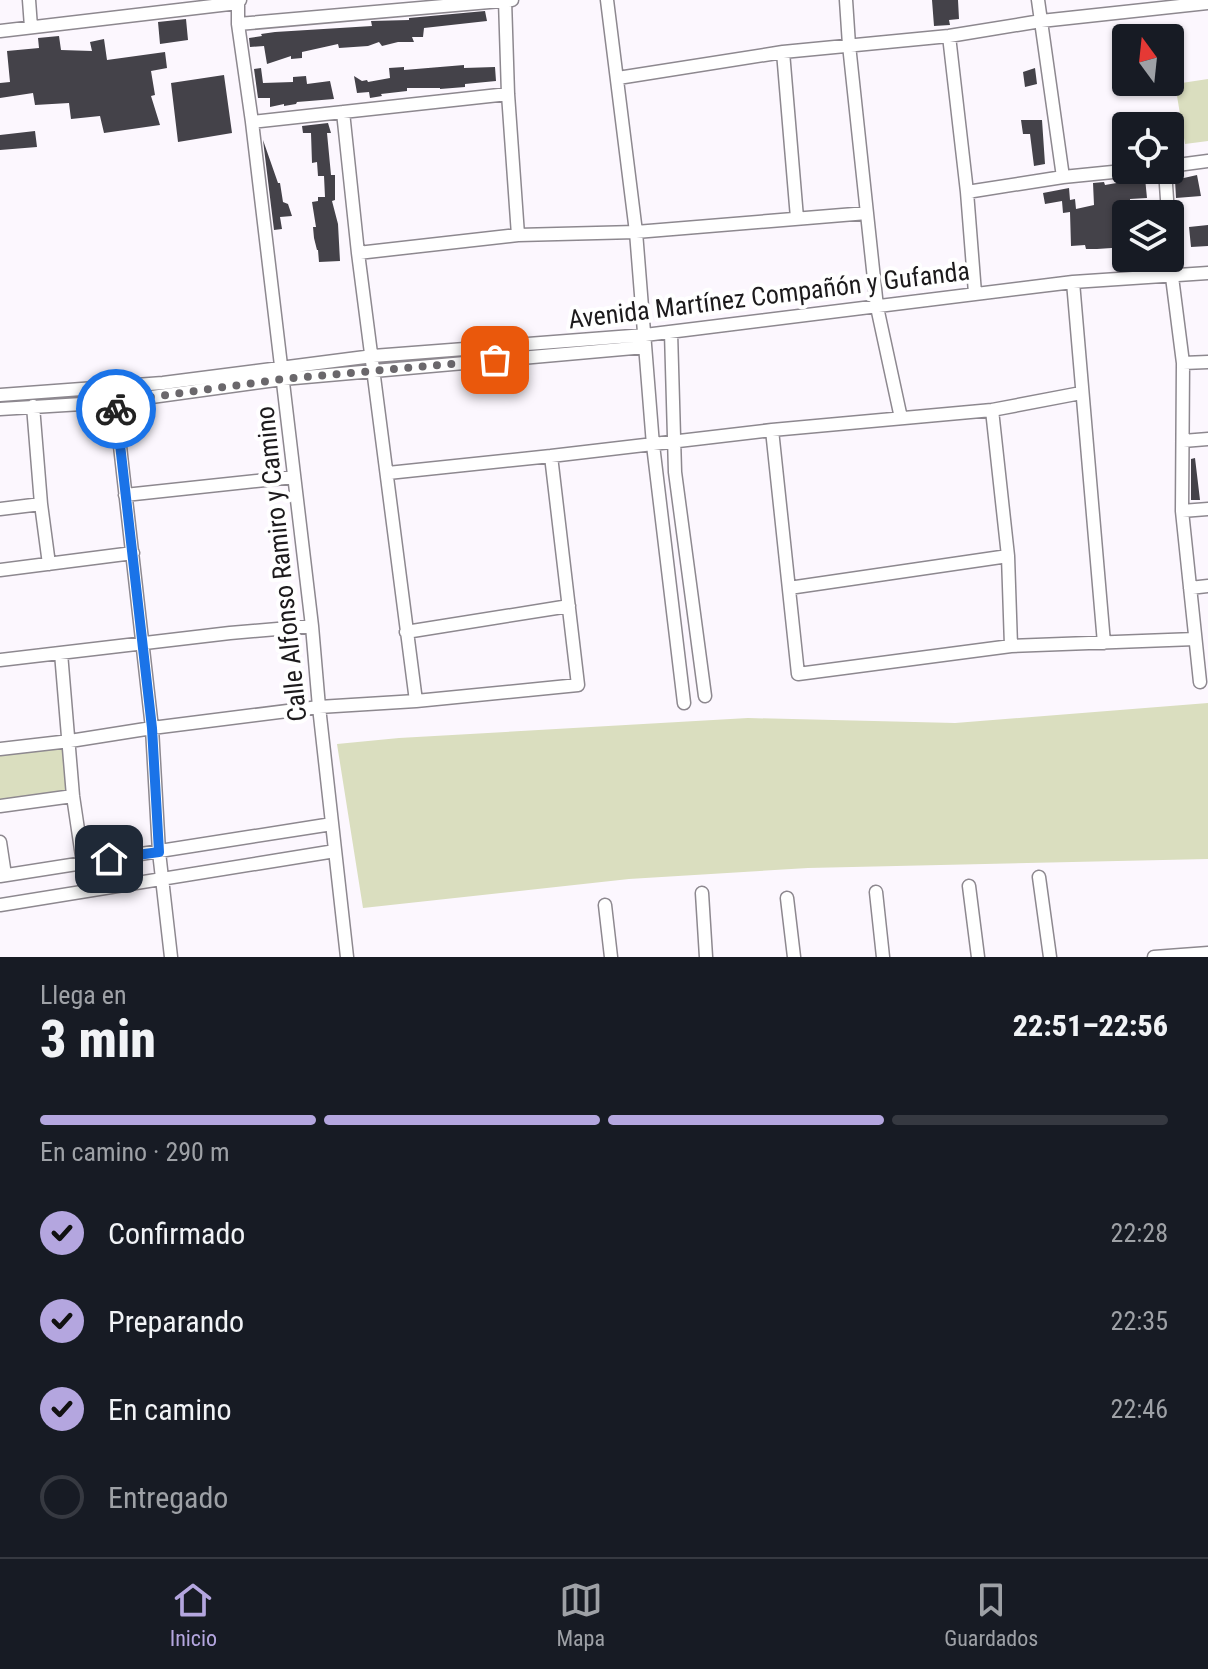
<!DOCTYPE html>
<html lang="es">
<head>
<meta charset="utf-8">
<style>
	body { margin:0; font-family:"Roboto Condensed",sans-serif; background:#20242c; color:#f1f3f6; height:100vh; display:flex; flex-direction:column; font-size:30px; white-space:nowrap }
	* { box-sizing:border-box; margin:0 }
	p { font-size:26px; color:#9ea1a6 }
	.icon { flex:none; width:44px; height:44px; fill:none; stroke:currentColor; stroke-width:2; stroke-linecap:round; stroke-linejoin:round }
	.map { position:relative; height:957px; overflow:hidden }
	.side { display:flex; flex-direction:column; background:#171b24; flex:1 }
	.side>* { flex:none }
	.needle { width:52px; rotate:345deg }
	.buttons { position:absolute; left:1112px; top:24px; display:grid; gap:16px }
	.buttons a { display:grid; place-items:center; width:72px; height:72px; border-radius:8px; background:#171b24; box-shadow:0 2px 6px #0004; font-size:40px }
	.pin { position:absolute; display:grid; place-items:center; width:68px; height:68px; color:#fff; margin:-34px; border-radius:16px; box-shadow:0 4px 12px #0006 }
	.courier { position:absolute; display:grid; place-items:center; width:80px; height:80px; margin:-40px; border:6px solid #1a73e8; border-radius:50%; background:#fff; color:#222; box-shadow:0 2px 10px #0007 }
	.overview em { font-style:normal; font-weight:800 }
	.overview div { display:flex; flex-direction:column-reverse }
	.overview { display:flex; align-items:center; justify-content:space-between; height:136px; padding:0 40px }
	h1 { font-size:52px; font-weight:800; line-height:60px }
	.bar { display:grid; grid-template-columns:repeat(4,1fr); gap:12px 8px; align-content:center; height:96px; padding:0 40px }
	.bar i { height:10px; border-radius:6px; background:#363941 }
	.bar .on { background:#b4a6df }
	.bar p { grid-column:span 4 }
	ol { padding:0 40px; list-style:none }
	li { display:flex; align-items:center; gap:24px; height:88px }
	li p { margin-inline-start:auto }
	li .icon { padding:8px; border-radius:50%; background:#b4a6df; color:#111; stroke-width:4 }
	li:last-child { color:#9ea1a6 }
	li i { width:44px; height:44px; border:4px solid #363941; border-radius:50% }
	.dock { display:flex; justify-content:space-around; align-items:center; height:112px; border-top:2px solid #363941; background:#171b24; font-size:22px; color:#9ea1a6 }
	.dock a { display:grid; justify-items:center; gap:4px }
	.dock .on { color:#b4a6df }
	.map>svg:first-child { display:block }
	.green { fill:#dadebf }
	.building { fill:#444249 }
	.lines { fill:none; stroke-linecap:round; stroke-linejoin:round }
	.minor-casing { stroke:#8d888f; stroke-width:15 }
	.minor { stroke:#fff; stroke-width:12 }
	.done { stroke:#6a676b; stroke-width:8; stroke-dasharray:0 14.4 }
	.route { stroke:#1a73e8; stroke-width:10 }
	.labels { text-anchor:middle; stroke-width:8; stroke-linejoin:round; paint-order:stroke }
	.street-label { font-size:26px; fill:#1c1a1c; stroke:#fff }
</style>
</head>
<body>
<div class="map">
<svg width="1208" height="957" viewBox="0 0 1208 957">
	<rect width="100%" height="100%" fill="#fcf7fe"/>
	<path class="green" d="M1208,79v62l-23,3 -10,-60z
		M1208,703v156l-400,9 -179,11 -266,29 -26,-164 62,-6 349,-20 207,5z
		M70,741l3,55 -73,10v-57z"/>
	<path class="building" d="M932,0h26l1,19 -10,1 1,5 -16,1z
		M485,11l2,10 -63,7 -1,9h-11l2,5h-16l-16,4 -3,-4 -11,4 -29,2 -1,-4 -36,8v6l-11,1v-3l-24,8 -3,-18 -14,1 -1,-9 13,-2 -1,-2 14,-2 97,-6 -1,-5 38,-1v-2z
		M186,19l2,21 -28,4 -2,-22z
		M59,36l2,14 31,1 -2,-9 14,-3 3,21 58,-8 2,16 -16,3 4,24 -4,1 9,29 -56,8 -4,-17 -29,3 -2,-16 -34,2 -2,-12 -33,5v-15l10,-1 -3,-31 32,-3 -1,-10z
		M464,65v3l31,-1 1,14 -31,3v3l-25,2v-1h-33v3l-26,3 1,2 -12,2 -1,-6 -12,1 -3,-17 8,5 5,-1 1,2 22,-4 -1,-10 15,-1v3z
		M261,68l2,15 30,-1v-5l13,-1 1,8 23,-3 4,18 -37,3 -1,2 -12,2v-2l-14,3v-9h-12l-4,-29z
		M1035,68l2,16 -12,3 -2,-15z
		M224,75l8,58 -54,9 -7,-59z
		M1021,120h21l3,44 -11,2 -4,-32h-7z
		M328,123l3,10h-4l4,42h-5h9v25l-3,1 6,23 2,37 -21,1 -1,-12h-1l-3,-12 -1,-11h3l-4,-25 6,-1v-4h7l-1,-21h-6l-1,-14 -5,1 -1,-30h-8l-1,-7z
		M35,131l2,16 -37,3v-15z
		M263,140l15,43h2l3,19 5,2 4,12 -12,1 2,12 -8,1z
		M1197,175l4,21 -25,2 -1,-18z
		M1145,178l2,20 -17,1v6h-4v42l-29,2h-11l-1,-4 -14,1 -1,-34 -7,1 -1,-12 -17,3 -2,-11 26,-5 1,12 5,-1 1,10 18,-4 -1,-22 11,-1 1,3z
		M1208,225v21l-17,1 -2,-20z
		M1195,458l5,42h-9v-41z"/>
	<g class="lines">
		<g class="minor-casing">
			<path id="minor" d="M29,0l2,27
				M240,0l-2,3v21l14,98 60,504 7,81 28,250
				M505,0l3,94 10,141
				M607,0l29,232 17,213 31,258
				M846,0l3,45 28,262 24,111
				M1038,0l25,177
				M238,24l274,-24
				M0,31l238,-28
				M949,36l18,156 8,101
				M783,52l14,166
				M618,78l165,-26 166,-16 92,-15 167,-18
				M343,112l15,141 58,448
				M252,122l256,-28
				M1170,166l38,-5
				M1165,170l3,44
				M967,192l96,-15 70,-7
				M1170,246l2,31 11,86 -1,148 18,171
				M358,253l160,-18 118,-3 231,-19
				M1073,282l31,361
				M671,332l4,140 30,224
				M1183,363l25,-1
				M0,395l163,-12 210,-27 272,-21 428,-53 135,-9
				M115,402l37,326 7,124 12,105
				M33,406l8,98 8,60
				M0,409l115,-7 168,-23 362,-32
				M992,410l16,146 3,90
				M772,430l26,244 213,-28 184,-7
				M1183,441l25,-2
				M388,473l163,-17 221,-26 220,-20 89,-17
				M125,495l169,-18
				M0,509l41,-5
				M1182,511l26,-2
				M0,570l133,-17
				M789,588l219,-32
				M1190,588l18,-2
				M406,632l163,-26
				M61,653l12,143 10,67
				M0,660l230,-27 82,-7
				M0,749l70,-8 82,-13 167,-21 97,-6 162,-16 -27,-229
				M0,806l73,-10
				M0,842l5,33
				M0,876l332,-52
				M1039,877l11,80
				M969,886l9,71
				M876,892l7,65
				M702,893l4,64
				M787,898l7,59
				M0,905l335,-54
				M605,905l6,52
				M1154,957l54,-4"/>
		</g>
		<use href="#minor" class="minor"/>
	</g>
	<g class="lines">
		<path class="done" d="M116,409l-1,-7 168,-23 212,-19"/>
		<path class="route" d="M109,859l50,-7 -7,-124 -36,-319"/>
	</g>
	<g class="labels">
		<g class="street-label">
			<text transform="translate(769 295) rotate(-7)" y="9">Avenida Martínez Compañón y Gufanda</text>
			<text transform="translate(281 564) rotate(-96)" y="9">Calle Alfonso Ramiro y Camino</text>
		</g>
	</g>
</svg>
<div class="buttons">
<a><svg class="needle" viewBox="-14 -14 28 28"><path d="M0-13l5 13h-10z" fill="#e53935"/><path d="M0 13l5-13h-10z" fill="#9ea1a6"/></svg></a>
<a><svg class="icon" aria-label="locate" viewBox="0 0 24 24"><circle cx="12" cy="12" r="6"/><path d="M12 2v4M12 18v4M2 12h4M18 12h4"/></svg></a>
<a><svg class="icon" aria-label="layers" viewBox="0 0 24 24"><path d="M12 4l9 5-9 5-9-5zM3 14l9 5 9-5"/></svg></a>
</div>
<div class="pin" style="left:495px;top:360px;background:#ea580c"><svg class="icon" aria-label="bag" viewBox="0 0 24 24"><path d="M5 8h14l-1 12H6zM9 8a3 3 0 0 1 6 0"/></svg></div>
<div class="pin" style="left:109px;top:859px;background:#1f2937"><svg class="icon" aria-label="home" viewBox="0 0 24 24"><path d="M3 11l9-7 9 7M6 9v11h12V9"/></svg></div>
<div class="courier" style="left:116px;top:409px"><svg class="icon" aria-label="bike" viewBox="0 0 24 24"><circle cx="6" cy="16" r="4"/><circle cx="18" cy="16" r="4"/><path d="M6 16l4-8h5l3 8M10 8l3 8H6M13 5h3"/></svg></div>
</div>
<section class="side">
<div class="overview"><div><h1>3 min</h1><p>Llega en</p></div><em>22:51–22:56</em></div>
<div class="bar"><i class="on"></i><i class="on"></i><i class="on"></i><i></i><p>En camino · 290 m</p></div>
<ol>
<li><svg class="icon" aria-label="check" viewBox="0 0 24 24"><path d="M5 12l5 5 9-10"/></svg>Confirmado<p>22:28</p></li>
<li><svg class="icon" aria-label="check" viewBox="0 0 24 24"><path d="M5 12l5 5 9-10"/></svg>Preparando<p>22:35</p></li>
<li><svg class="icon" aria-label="check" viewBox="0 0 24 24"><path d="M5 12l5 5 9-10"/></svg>En camino<p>22:46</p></li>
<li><i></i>Entregado</li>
</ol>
</section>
<nav class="dock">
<a class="on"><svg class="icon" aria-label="home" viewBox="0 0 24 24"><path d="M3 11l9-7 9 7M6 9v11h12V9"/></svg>Inicio</a>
<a><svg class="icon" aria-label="map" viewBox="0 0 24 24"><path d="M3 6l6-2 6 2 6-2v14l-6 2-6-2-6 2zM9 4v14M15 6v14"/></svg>Mapa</a>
<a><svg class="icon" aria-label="saved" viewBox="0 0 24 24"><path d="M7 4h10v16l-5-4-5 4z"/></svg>Guardados</a>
</nav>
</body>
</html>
